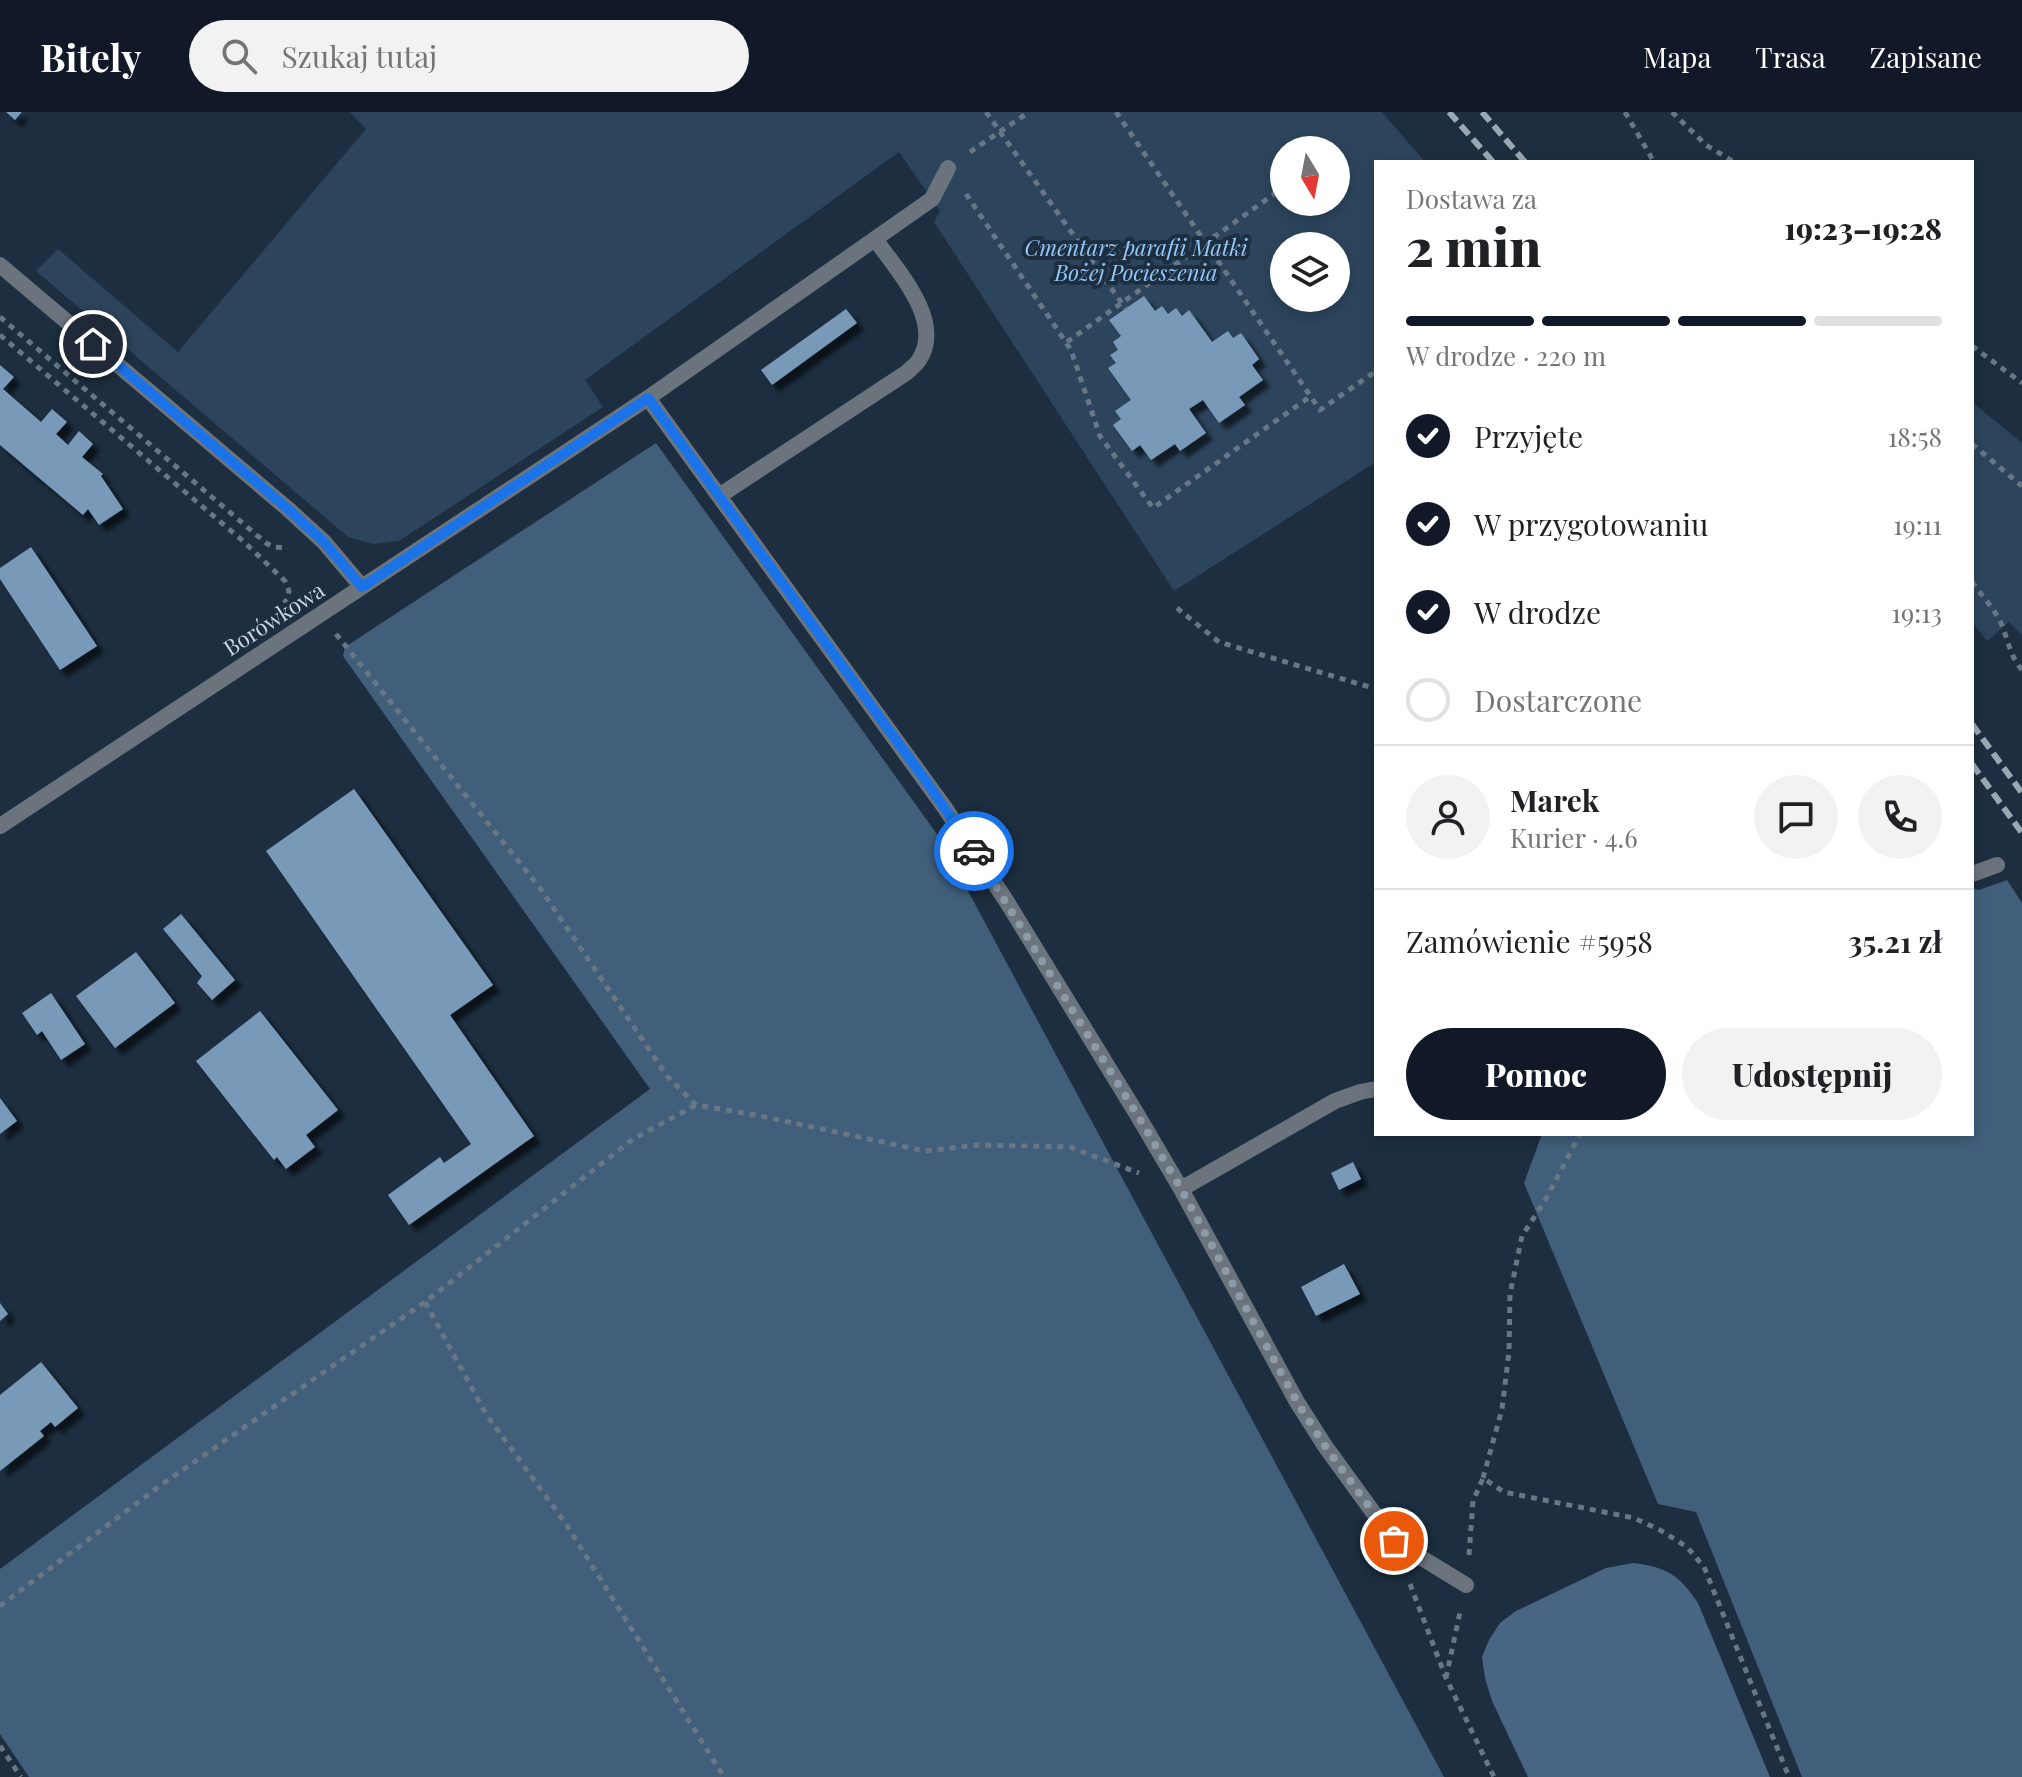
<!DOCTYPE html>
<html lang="pl">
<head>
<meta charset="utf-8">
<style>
	body { margin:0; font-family:"Playfair Display",serif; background:#f2f2f2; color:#202124; height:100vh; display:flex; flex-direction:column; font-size:30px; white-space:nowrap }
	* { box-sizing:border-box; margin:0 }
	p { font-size:26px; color:#757577 }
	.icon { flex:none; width:44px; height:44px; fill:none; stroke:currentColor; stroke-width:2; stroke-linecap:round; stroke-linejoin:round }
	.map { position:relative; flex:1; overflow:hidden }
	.panel { position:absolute; left:1374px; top:48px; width:600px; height:976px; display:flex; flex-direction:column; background:#fff; border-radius:0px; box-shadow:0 4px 12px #0003 }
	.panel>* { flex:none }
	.needle { width:52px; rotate:170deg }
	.buttons { position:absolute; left:1270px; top:24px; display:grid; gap:16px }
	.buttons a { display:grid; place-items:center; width:80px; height:80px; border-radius:50%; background:#fff; box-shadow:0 4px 12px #0003; font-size:40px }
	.pin { position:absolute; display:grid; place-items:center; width:68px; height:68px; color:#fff; margin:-34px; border:4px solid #fff; border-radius:50%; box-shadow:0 2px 8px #0007 }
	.courier { position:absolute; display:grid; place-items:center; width:80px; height:80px; margin:-40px; border:6px solid #1a73e8; border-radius:50%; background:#fff; color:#222; box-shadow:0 2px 10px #0007 }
	.head em { font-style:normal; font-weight:800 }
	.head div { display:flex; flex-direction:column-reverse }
	.head { display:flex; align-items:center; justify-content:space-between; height:136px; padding:0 32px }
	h1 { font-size:52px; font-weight:800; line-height:60px }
	.bar { display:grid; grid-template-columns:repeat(4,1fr); gap:12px 8px; align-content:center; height:96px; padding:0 32px }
	.bar i { height:10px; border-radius:6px; background:#e0e0e0 }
	.bar .on { background:#111827 }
	.bar p { grid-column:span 4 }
	.line { display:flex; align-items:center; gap:20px; padding:0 32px; border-top:2px solid #e0e0e0 }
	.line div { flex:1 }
	.round { display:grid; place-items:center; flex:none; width:84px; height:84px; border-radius:42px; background:#f2f2f2 }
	ol { padding:0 32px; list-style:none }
	li { display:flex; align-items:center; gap:24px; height:88px }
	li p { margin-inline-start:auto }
	li .icon { padding:8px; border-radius:50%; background:#111827; color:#fff; stroke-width:4 }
	li:last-child { color:#757577 }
	li i { width:44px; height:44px; border:4px solid #e0e0e0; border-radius:50% }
	.action { display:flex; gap:16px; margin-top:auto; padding:16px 32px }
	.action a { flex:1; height:92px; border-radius:48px; background:#111827; color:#fff; font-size:32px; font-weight:800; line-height:92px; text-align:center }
	.action a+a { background:#f2f2f2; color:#202124 }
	header { display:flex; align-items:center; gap:48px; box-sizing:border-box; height:112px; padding:0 40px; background:#111827; color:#fff }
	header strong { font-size:38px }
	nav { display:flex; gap:44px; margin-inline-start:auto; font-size:28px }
	.search { width:560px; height:72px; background:#f2f2f2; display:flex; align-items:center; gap:20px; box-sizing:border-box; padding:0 28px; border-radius:44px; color:#757577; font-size:30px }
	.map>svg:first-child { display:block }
	.green { fill:#2c455c; fill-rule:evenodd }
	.forest { fill:#415f7b }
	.water { fill:#486683 }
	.building { fill:#7899b7; filter:url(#shadow) }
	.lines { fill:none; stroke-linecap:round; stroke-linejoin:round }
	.path { stroke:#687785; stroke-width:5; stroke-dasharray:6 6; stroke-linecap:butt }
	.lane { stroke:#6b747d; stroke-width:16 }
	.street { stroke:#6b747d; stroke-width:16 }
	.rail { stroke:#9ba8b4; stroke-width:6; stroke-dasharray:12 6; stroke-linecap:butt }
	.done { stroke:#8d9ba8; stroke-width:8; stroke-dasharray:0 14.4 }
	.route { stroke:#1a73e8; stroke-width:10 }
	.labels { text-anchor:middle; stroke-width:8; stroke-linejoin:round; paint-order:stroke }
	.park-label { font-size:22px; font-style:italic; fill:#93c7f8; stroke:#1c2e3f }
	.street-label { font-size:22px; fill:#cad5e0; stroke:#1c2e3f }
</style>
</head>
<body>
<header>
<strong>Bitely</strong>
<div class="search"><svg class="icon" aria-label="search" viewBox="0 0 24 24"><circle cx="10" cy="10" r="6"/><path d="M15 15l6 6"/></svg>Szukaj tutaj</div>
<nav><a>Mapa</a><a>Trasa</a><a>Zapisane</a></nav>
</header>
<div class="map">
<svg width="2022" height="1665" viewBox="0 0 2022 1665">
	<defs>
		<filter id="shadow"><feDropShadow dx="7" dy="7" stdDeviation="2" flood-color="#0009"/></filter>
	</defs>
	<rect width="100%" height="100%" fill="#1c2e3f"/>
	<path class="green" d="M350,0h1032l43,50h-49v300l-202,129 -240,-369 6,-11 -41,-59 -314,228 18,27 -204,134 -26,3 -25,-7 -312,-266 22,-22 120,103 188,-223zM1284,38h52v52h-52zM1284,134h52v52h-52z
		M1972,290l50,41v192l-13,-13 -22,19 -15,-19z"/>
	<path class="forest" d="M656,331l283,394 505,940h-1415l-29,-43v-165l650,-480 -307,-433 2,-9z
		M2007,768l15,23v874h-220l-106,-265 -38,-8 -134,-321 18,-49h430v-246l7,2z"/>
	<path class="water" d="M1633,1451c34,4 46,12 65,40l72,174h-242l-36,-76 -7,-23 -3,-21 7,-17 11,-17 16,-12 90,-43z"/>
	<path class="building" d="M6,0h16l-7,8z
		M1144,184l11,15 7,-5 6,8 8,-6 6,8 7,-6 23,32 16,-11 5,7 8,-5 18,26 -7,6 11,15 -24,17 6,8 -26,18 -16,-23 -14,9 17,24 -26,18 -5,-7 -24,16 -11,-15 -8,6 -19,-26 8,-6 -6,-8 16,-11 -23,-32 8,-5 -6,-8 8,-5 -5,-8 8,-6 -12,-16z
		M846,197l11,14 -85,62 -11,-15z
		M0,253l14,12 -11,12 38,33 11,-13 15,13 -11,12 12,11 11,-14 14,13 -11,13 21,17 -2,2 22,33 -24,16 -11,-16 -5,6 -83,-70z
		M31,435l66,99 -37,24 -60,-91v-11z
		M354,677l139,196 -43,30 84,121 -125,89 -21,-30 52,-38 4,6 27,-19 -205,-293z
		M181,802l54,66 -23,20 -15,-17 5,-7 -39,-47z
		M136,840l39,51 -60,45 -39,-52z
		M51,881l34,51 -24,16 -19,-29 -5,4 -15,-22z
		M260,899l78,99 -32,25 9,12 -29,22 -9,-12 -3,3 -78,-99z
		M0,986l17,23 -17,13z
		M1353,1050l8,17 -22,11 -8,-17z
		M1344,1152l16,30 -44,22 -15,-29z
		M0,1191l8,11 -8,7z
		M41,1250l37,46 -23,19 -4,-5 -11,9 4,5 -44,35v-76z"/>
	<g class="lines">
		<path class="path" d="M986,0l140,197
			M1116,0l204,298 56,-39
			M1625,0l29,50
			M1672,0l34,33 28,17
			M970,40l59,-40
			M966,82l105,156 29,86 53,72 158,-112
			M0,205l266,226 7,4 15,1
			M0,223l243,206 42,40 4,10 -1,7 -4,5
			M1067,230l217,-155
			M1972,234l50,37
			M1972,332l50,42
			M1972,470c9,13 21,25 28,39 8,17 9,34 22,49
			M1177,496l42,34 157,47
			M336,522l204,254 127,188 29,29 60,10 169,36 53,-6 92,2 69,26
			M425,1190l61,112 80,110 158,253
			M1483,1366l19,-69 7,-57 1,-58 12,-58 24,-37 34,-65
			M1469,1443l4,-54 10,-23 21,14 130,26 26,12 27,17 17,20 85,210
			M1410,1472l36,94 48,99
			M0,1494l161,-121 264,-183 208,-163 63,-34
			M1446,1566l14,-66
			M0,1634l21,31"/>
		<path class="lane" d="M648,286l297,410 62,94 131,214 43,73 116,213 28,44 69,95 72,44
			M719,384l187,-123c4,-4 10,-8 13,-13 26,-39 -23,-91 -44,-121
			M1972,762l25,-9
			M1181,1077l154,-88 25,-9 16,-3"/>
		<path class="street" d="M0,153l288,244 36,33 38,45
			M0,714l648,-428 284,-199 16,-31"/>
		<path class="rail" d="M1449,0l44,50
			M1482,0l43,50
			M1972,612l50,69
			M1972,652l50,69"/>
	</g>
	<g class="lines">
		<path class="done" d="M974,739l164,265 43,73 116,213 28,44 69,95"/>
		<path class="route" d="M93,232l195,165 36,33 38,45 286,-189 280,386 46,67"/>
	</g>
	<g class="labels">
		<g class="park-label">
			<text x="1136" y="144">Cmentarz parafii Matki<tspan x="1136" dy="25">Bożej Pocieszenia</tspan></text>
		</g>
		<g class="street-label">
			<text transform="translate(274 507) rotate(-33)" y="8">Borówkowa</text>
		</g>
	</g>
</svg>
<div class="buttons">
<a><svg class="needle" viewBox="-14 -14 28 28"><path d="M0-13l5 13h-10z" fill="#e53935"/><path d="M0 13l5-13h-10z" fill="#757577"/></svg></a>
<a><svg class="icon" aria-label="layers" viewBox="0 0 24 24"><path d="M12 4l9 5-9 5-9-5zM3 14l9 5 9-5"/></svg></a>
</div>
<div class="pin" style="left:1394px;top:1429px;background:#ea580c"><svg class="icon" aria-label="bag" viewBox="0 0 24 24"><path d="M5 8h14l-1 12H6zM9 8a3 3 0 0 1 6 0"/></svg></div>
<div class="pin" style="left:93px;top:232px;background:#1f2937"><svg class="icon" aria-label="home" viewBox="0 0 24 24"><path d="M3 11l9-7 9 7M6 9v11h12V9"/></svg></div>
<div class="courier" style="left:974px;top:739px"><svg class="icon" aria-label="car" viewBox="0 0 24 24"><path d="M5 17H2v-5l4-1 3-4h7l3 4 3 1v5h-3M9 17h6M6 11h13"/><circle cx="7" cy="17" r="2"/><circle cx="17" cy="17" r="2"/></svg></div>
<section class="panel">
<div class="head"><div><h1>2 min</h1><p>Dostawa za</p></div><em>19:23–19:28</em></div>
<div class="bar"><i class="on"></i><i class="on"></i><i class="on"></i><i></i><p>W drodze · 220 m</p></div>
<ol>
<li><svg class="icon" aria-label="check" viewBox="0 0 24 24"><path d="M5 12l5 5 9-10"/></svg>Przyjęte<p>18:58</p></li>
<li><svg class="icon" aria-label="check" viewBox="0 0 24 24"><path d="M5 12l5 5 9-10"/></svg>W przygotowaniu<p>19:11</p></li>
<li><svg class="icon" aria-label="check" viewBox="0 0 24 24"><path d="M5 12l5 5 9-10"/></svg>W drodze<p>19:13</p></li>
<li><i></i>Dostarczone</li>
</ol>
<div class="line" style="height:144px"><a class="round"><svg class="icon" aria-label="person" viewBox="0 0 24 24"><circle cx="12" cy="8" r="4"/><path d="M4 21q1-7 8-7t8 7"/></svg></a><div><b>Marek</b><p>Kurier · 4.6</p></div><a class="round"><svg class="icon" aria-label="chat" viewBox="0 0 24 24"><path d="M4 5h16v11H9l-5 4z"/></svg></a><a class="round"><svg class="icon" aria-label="phone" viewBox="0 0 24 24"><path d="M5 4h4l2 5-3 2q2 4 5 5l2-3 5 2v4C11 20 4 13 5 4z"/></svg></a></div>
<div class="line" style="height:104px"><div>Zamówienie #5958</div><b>35.21 zł</b></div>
<div class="action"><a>Pomoc</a><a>Udostępnij</a></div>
</section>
</div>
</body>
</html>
